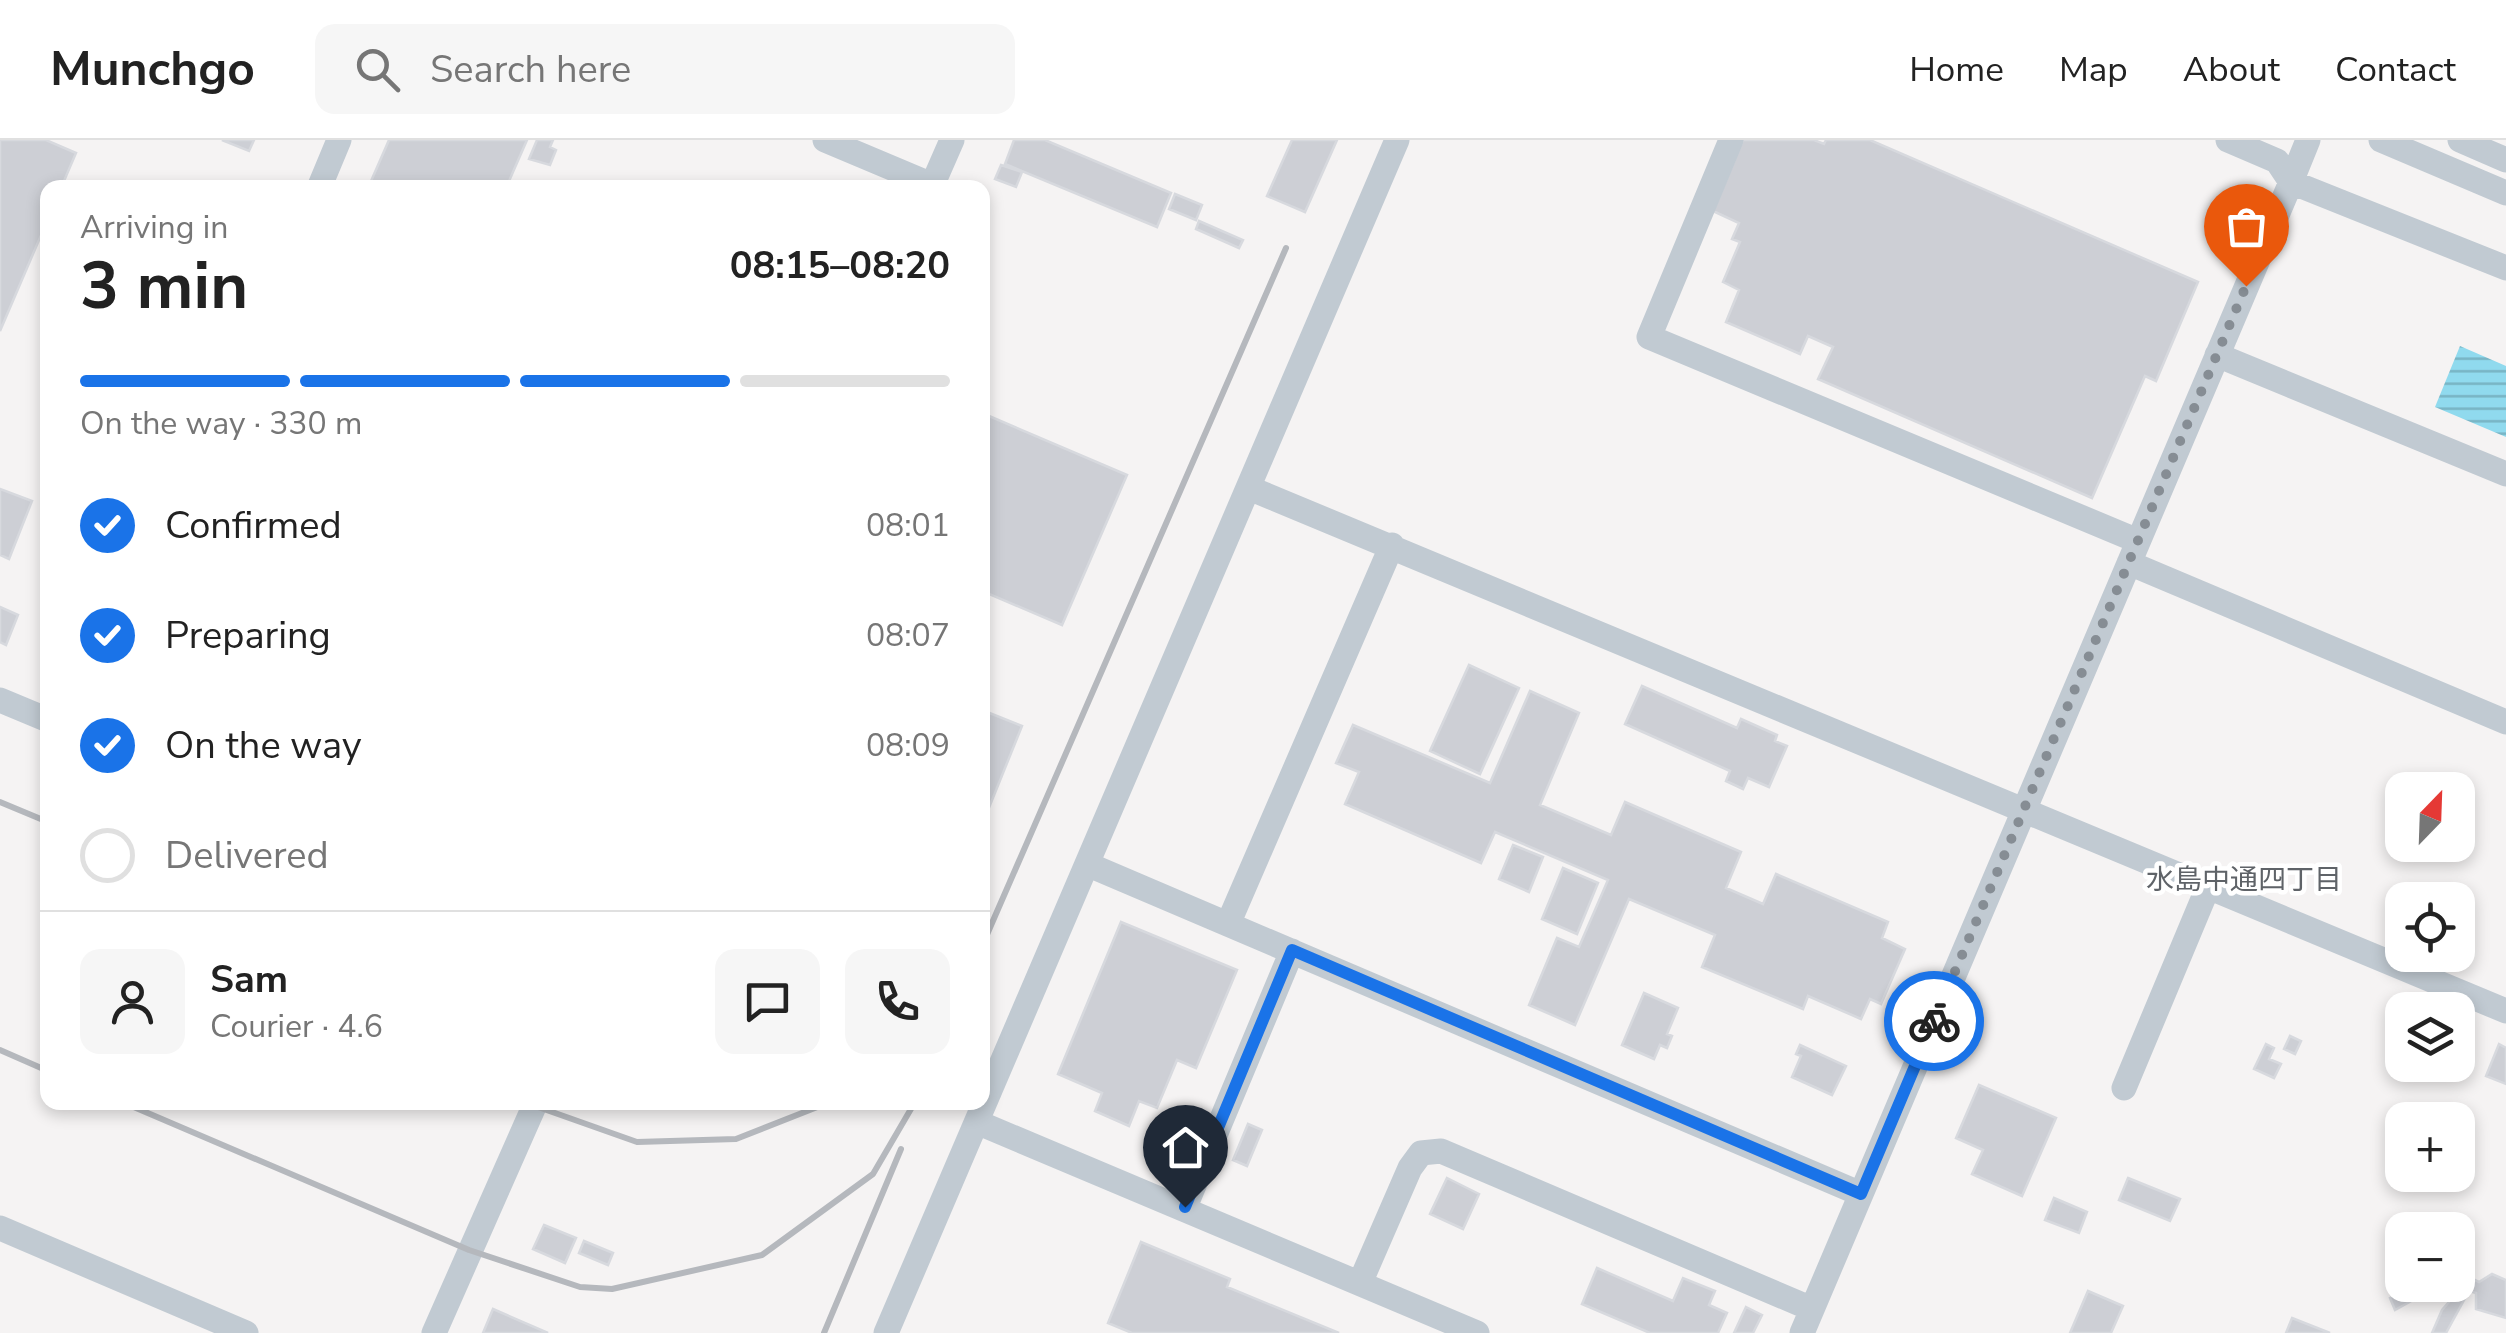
<!DOCTYPE html>
<html lang="en">
<head>
<meta charset="utf-8">
<style>
	body { margin:0; font-family:"Nunito Sans","Noto Sans JP",sans-serif; background:#f6f6f6; color:#222; height:100vh; display:flex; flex-direction:column; font-size:38px; white-space:nowrap }
	* { box-sizing:border-box; margin:0 }
	p { font-size:32px; color:#767676 }
	.icon { flex:none; width:55px; height:55px; fill:none; stroke:currentColor; stroke-width:2; stroke-linecap:round; stroke-linejoin:round }
	.map { position:relative; flex:1; overflow:hidden }
	.details { position:absolute; left:40px; top:40px; width:950px; height:930px; display:flex; flex-direction:column; background:#fff; border-radius:20px; box-shadow:0 5px 15px #0003 }
	.details>* { flex:none }
	.needle { width:65px; rotate:23deg }
	.fabs { position:absolute; left:2385px; top:632px; display:grid; gap:20px }
	.fabs a { display:grid; place-items:center; width:90px; height:90px; border-radius:20px; background:#fff; box-shadow:0 5px 15px #0003; font-size:50px }
	.pin { position:absolute; display:grid; place-items:center; width:85px; height:85px; color:#fff; margin:-102px -42px; border-radius:50% 50% 50% 0; rotate:-45deg; box-shadow:0 0 10px #0007 }
	.pin .icon { rotate:45deg }
	.courier { position:absolute; display:grid; place-items:center; width:100px; height:100px; margin:-50px; border:8px solid #1a73e8; border-radius:50%; background:#fff; color:#222; box-shadow:0 2px 12px #0007 }
	.summary em { font-style:normal; font-weight:700 }
	.summary div { display:flex; flex-direction:column-reverse }
	.summary { display:flex; align-items:center; justify-content:space-between; height:170px; padding:0 40px }
	h1 { font-size:65px; font-weight:700; line-height:75px }
	.bar { display:grid; grid-template-columns:repeat(4,1fr); gap:15px 10px; align-content:center; height:120px; padding:0 40px }
	.bar i { height:12px; border-radius:8px; background:#e0e0e0 }
	.bar .selected { background:#1a73e8 }
	.bar p { grid-column:span 4 }
	.line { display:flex; align-items:center; gap:25px; padding:0 40px; border-top:2px solid #e0e0e0 }
	.line div { flex:1 }
	.round { display:grid; place-items:center; flex:none; width:105px; height:105px; border-radius:20px; background:#f6f6f6 }
	ol { padding:0 40px; list-style:none }
	li { display:flex; align-items:center; gap:30px; height:110px }
	li p { margin-inline-start:auto }
	li .icon { padding:10px; border-radius:50%; background:#1a73e8; color:#fff; stroke-width:4 }
	li:last-child { color:#767676 }
	li i { width:55px; height:55px; border:5px solid #e0e0e0; border-radius:50% }
	header { display:flex; align-items:center; gap:60px; box-sizing:border-box; height:140px; padding:0 50px; background:#fff; border-bottom:2px solid #e0e0e0 }
	header strong { font-size:48px }
	nav { display:flex; gap:55px; margin-inline-start:auto; font-size:35px }
	.search { width:700px; height:90px; background:#f6f6f6; display:flex; align-items:center; gap:25px; box-sizing:border-box; padding:0 35px; border-radius:20px; color:#767676; font-size:38px }
	.map>svg:first-child { display:block }
	.water { fill:url(#water-rules) }
	.building { fill:#cdcfd5; stroke:#d7d9de; stroke-width:2.5 }
	.lines { fill:none; stroke-linecap:round; stroke-linejoin:round }
	.minor { stroke:#c1cad2; stroke-width:25 }
	.rail { stroke:#b5b8bd; stroke-width:6 }
	.done { stroke:#868d94; stroke-width:10; stroke-dasharray:0 18 }
	.route { stroke:#1a73e8; stroke-width:12 }
	.labels { text-anchor:middle; stroke-width:9; stroke-linejoin:round; paint-order:stroke }
	.neighbourhood-label { font-size:28px; fill:#5f6368; stroke:#fff }
</style>
</head>
<body>
<header>
<strong>Munchgo</strong>
<div class="search"><svg class="icon" aria-label="search" viewBox="0 0 24 24"><circle cx="10" cy="10" r="6"/><path d="M15 15l6 6"/></svg>Search here</div>
<nav><a>Home</a><a>Map</a><a>About</a><a>Contact</a></nav>
</header>
<div class="map">
<svg width="2506" height="1193" viewBox="0 0 2506 1193">
	<defs>
		<pattern id="water-rules" width="6" height="5" patternUnits="userSpaceOnUse" patternTransform="scale(2.5)"><rect width="6" height="5" fill="#90daee"/><path d="M0 2.5h6" fill="none" stroke="#78b4c4"/></pattern>
	</defs>
	<rect width="100%" height="100%" fill="#f5f3f3"/>
	<path class="water" d="M2460,206l46,20v71l-71,-30z"/>
	<path class="building" d="M0,0h46l30,13 -15,35h-13v31l-48,112z
		M222,0h32l-5,11z
		M389,0h138l-21,48h-138z
		M537,0h16l-3,7 6,3 -6,15 -21,-6z
		M1014,0h31l126,53 -14,34 -152,-63z
		M1292,0h45l-32,72 -38,-16z
		M1743,0h71l10,4 2,-4h44l328,142 -42,99 -11,-5 -53,122 -274,-119 15,-32 -25,-11 -8,18 -74,-32 13,-32 -16,-8 17,-40 -8,-3 7,-16 -26,-12z
		M1001,25l21,7 -6,15 -21,-8z
		M1175,54l27,11 -6,15 -27,-11z
		M1199,81l44,19 -4,8 -43,-19z
		M982,273l145,62 -65,150 -80,-34z
		M0,349l32,12 -23,58 -9,-4z
		M0,467l18,8 -12,30 -6,-3z
		M1469,525l50,23 -39,86 -50,-23z
		M1642,546l95,42 4,-9 36,16 -2,6 12,5 -18,41 -21,-9 -5,11 -17,-8 4,-10 -105,-47z
		M1530,551l49,22 -39,92 71,30 14,-33 116,50 -15,36 37,16 13,-30 112,48 -6,16 23,11 -24,55 -11,-5 -9,20 -53,-23 -5,13 -101,-42 13,-32 -86,-36 -54,126 -46,-20 28,-67 22,9 29,-67 -113,-48 -14,31 -136,-59 14,-32 -23,-9 17,-38 137,58z
		M982,570l40,16 -40,99z
		M1513,705l30,12 -14,35 -30,-13z
		M1563,728l35,15 -21,51 -35,-15z
		M1121,782l116,48 -41,98 -19,-8 -20,48 -18,-7 -10,25 -34,-15 7,-18 -44,-19z
		M1644,853l34,15 -11,26 5,2 -5,12 -7,-3 -6,14 -32,-14z
		M2290,896l11,5 -6,13 -11,-5z
		M2266,904l8,4 -5,11 12,5 -7,14 -20,-9z
		M2499,904l7,4v36l-20,-8z
		M1800,905l46,21 -14,29 -40,-18 9,-21 -5,-2z
		M1979,945l77,33 -34,78 -50,-22 11,-24 -27,-12z
		M1248,984l14,6 -15,36 -14,-6z
		M1447,1038l32,16 -16,35 -33,-15z
		M2128,1038l52,21 -10,22 -51,-21z
		M2054,1058l33,14 -8,21 -34,-13z
		M544,1085l32,13 -11,25 -32,-14z
		M2402,1092v39l-13,-5z
		M584,1101l29,12 -5,12 -29,-12z
		M1141,1102l89,37 -3,8 112,46h-207l-24,-10z
		M1597,1128l76,33 10,-23 32,13 -6,14 18,8 -9,20h-68l-68,-29z
		M2458,1132l21,10 13,-8 14,6v38l-30,-9v-16l-7,-2 -23,42h-14l10,-23 13,-15z
		M2415,1145h25l-45,25 -5,-12z
		M2088,1151l35,15 -12,27h-41z
		M1746,1167l16,8 -9,18h-19z
		M493,1169l55,24h-65z
		M2292,1178l38,15h-44z"/>
	<g class="lines">
		<path class="minor" d="M825,0l107,45
			M1731,0l-82,197 489,204
			M2228,0l49,21 14,21
			M2381,0l125,53
			M2460,0l46,20
			M2291,42l17,-42
			M319,48l20,-48
			M931,48l21,-48
			M2217,215l289,119
			M1249,348l1257,523
			M2129,423l377,159
			M0,560l48,20
			M1089,725l772,329
			M1228,784l164,-379
			M2124,948l84,-201
			M979,983l498,210
			M1185,1067l107,-256
			M0,1088l246,105
			M1360,1143l50,-115 11,-15 20,-2 371,158
			M434,1193l102,-231
			M886,1193l511,-1193
			M1802,1193l489,-1151 215,86"/>
		<path class="rail" d="M0,662l48,20
			M982,806l304,-698
			M0,910l48,21
			M122,962l347,148 111,37 32,2 150,-34 111,-81 42,-72
			M524,962l113,40 99,-3 94,-37
			M824,1193l77,-184"/>
	</g>
	<g class="lines">
		<path class="done" d="M1934,881l312,-735"/>
		<path class="route" d="M1185,1067l107,-257 569,244 73,-173"/>
	</g>
	<g class="labels">
		<g class="neighbourhood-label">
			<text x="2244" y="749">水島中通四丁目</text>
		</g>
	</g>
</svg>
<div class="fabs">
<a><svg class="needle" viewBox="-14 -14 28 28"><path d="M0-13l5 13h-10z" fill="#e53935"/><path d="M0 13l5-13h-10z" fill="#767676"/></svg></a>
<a><svg class="icon" aria-label="locate" viewBox="0 0 24 24"><circle cx="12" cy="12" r="6"/><path d="M12 2v4M12 18v4M2 12h4M18 12h4"/></svg></a>
<a><svg class="icon" aria-label="layers" viewBox="0 0 24 24"><path d="M12 4l9 5-9 5-9-5zM3 14l9 5 9-5"/></svg></a>
<a>+</a>
<a>−</a>
</div>
<div class="pin" style="left:2246px;top:146px;background:#ea580c"><svg class="icon" aria-label="bag" viewBox="0 0 24 24"><path d="M5 8h14l-1 12H6zM9 8a3 3 0 0 1 6 0"/></svg></div>
<div class="pin" style="left:1185px;top:1067px;background:#1f2937"><svg class="icon" aria-label="home" viewBox="0 0 24 24"><path d="M3 11l9-7 9 7M6 9v11h12V9"/></svg></div>
<div class="courier" style="left:1934px;top:881px"><svg class="icon" aria-label="bike" viewBox="0 0 24 24"><circle cx="6" cy="16" r="4"/><circle cx="18" cy="16" r="4"/><path d="M6 16l4-8h5l3 8M10 8l3 8H6M13 5h3"/></svg></div>
<section class="details">
<div class="summary"><div><h1>3 min</h1><p>Arriving in</p></div><em>08:15–08:20</em></div>
<div class="bar"><i class="selected"></i><i class="selected"></i><i class="selected"></i><i></i><p>On the way · 330 m</p></div>
<ol>
<li><svg class="icon" aria-label="check" viewBox="0 0 24 24"><path d="M5 12l5 5 9-10"/></svg>Confirmed<p>08:01</p></li>
<li><svg class="icon" aria-label="check" viewBox="0 0 24 24"><path d="M5 12l5 5 9-10"/></svg>Preparing<p>08:07</p></li>
<li><svg class="icon" aria-label="check" viewBox="0 0 24 24"><path d="M5 12l5 5 9-10"/></svg>On the way<p>08:09</p></li>
<li><i></i>Delivered</li>
</ol>
<div class="line" style="height:180px"><a class="round"><svg class="icon" aria-label="person" viewBox="0 0 24 24"><circle cx="12" cy="8" r="4"/><path d="M4 21q1-7 8-7t8 7"/></svg></a><div><b>Sam</b><p>Courier · 4.6</p></div><a class="round"><svg class="icon" aria-label="chat" viewBox="0 0 24 24"><path d="M4 5h16v11H9l-5 4z"/></svg></a><a class="round"><svg class="icon" aria-label="phone" viewBox="0 0 24 24"><path d="M5 4h4l2 5-3 2q2 4 5 5l2-3 5 2v4C11 20 4 13 5 4z"/></svg></a></div>
</section>
</div>
</body>
</html>
